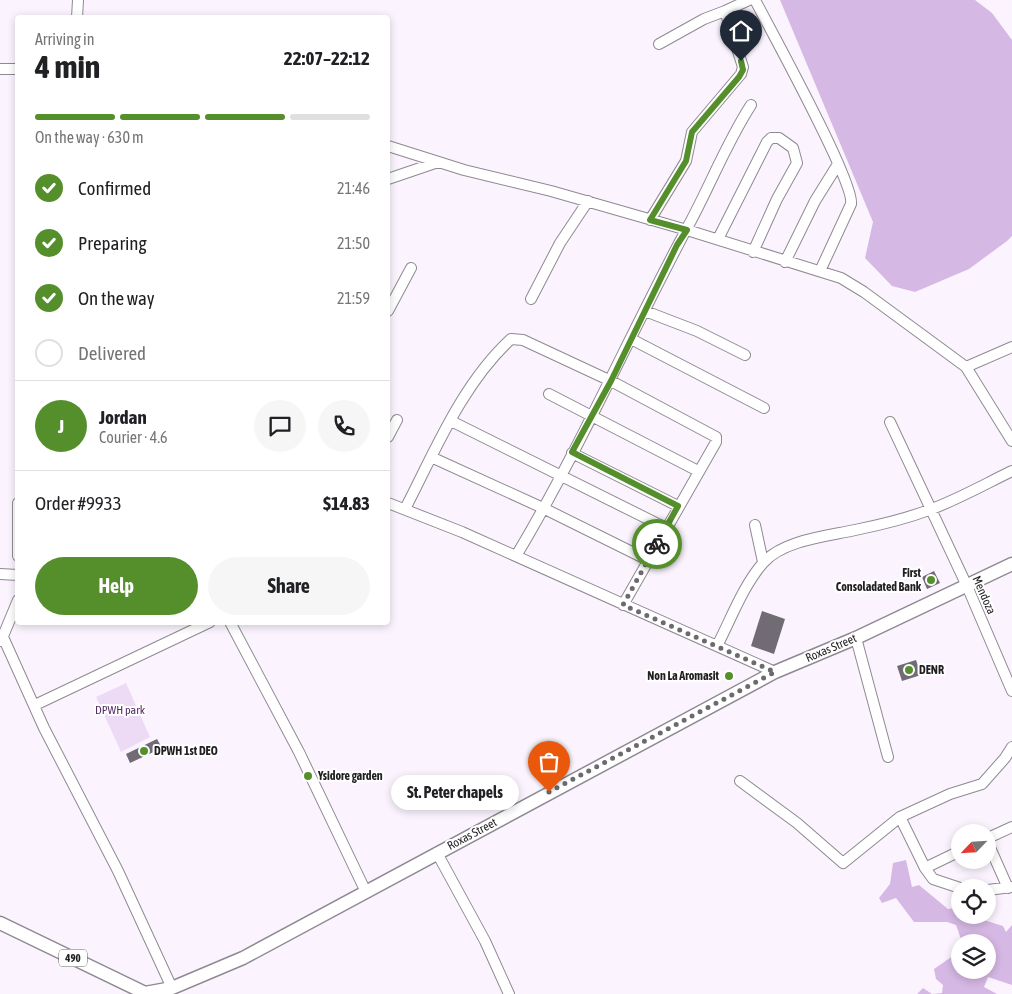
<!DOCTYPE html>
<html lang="en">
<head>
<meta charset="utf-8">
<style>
	body { margin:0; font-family:"Asap Condensed",sans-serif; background:#f6f6f6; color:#202124; height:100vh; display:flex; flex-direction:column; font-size:19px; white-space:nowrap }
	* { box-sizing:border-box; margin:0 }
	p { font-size:16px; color:#757577 }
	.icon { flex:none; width:28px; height:28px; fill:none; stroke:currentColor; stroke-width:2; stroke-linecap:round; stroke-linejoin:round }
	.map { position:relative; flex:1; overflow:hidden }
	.drawer { position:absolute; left:15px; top:15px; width:375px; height:610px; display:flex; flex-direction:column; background:#fff; border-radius:5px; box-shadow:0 2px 8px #0003 }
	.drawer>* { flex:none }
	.needle { width:32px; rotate:245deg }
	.fabs { position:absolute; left:951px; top:824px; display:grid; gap:10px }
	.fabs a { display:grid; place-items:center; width:45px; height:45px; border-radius:50%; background:#fff; box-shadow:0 2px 8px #0003; font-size:25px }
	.pin { position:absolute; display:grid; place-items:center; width:42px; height:42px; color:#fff; margin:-51px -21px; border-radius:50% 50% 50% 0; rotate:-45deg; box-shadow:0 0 5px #0007 }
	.pin .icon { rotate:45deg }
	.courier { position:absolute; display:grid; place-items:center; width:50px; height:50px; margin:-25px; border:4px solid #558f2c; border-radius:50%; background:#fff; color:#222; box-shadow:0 1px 6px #0007 }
	.bubble { position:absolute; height:35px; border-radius:18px; background:#fff; box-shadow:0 2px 8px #0003; font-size:16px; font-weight:700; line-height:35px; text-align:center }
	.overview em { font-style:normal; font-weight:700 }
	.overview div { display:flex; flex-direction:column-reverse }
	.overview { display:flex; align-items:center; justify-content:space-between; height:85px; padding:0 20px }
	h1 { font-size:32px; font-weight:700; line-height:38px }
	.bar { display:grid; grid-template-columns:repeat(4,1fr); gap:8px 5px; align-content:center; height:60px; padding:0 20px }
	.bar i { height:6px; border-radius:4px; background:#e0e0e0 }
	.bar .on { background:#558f2c }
	.bar p { grid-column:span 4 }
	.line { display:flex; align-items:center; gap:12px; padding:0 20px; border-top:1px solid #e0e0e0 }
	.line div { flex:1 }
	.round { display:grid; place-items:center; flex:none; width:52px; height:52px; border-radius:26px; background:#f6f6f6 }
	ol { padding:0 20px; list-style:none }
	li { display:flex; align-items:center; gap:15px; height:55px }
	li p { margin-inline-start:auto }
	li .icon { padding:5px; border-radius:50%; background:#558f2c; color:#fff; stroke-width:4 }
	li:last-child { color:#757577 }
	li i { width:28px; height:28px; border:2px solid #e0e0e0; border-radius:50% }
	.primary-button { display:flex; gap:10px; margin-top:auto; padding:10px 20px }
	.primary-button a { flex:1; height:58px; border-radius:30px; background:#558f2c; color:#fff; font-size:20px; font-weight:700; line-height:58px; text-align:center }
	.primary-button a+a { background:#f6f6f6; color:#202124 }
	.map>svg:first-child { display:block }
	.green { fill:#eddbf6 }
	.water { fill:#d6b8e4 }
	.building { fill:#716c74 }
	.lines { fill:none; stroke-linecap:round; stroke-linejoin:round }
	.minor-casing { stroke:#8f8992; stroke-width:12 }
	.major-casing { stroke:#8f8992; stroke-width:15 }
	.minor { stroke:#fff; stroke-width:10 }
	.major { stroke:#fff; stroke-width:12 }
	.done { stroke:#6d6a6f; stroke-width:5; stroke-dasharray:0 9 }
	.route { stroke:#558f2c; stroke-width:6 }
	.poi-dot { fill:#558f2c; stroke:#fff; stroke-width:2 }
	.labels { text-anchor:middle; stroke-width:4; stroke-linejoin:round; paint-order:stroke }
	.shield { fill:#fff; stroke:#646264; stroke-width:1 }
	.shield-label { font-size:11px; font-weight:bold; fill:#211f22 }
	.poi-label { font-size:12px; font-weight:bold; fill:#211f22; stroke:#fff; text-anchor:start }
	.street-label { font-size:12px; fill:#211f22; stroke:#fff }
	.park-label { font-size:12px; fill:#522d63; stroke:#fff }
</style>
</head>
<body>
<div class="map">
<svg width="1012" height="994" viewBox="0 0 1012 994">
	<rect width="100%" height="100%" fill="#fbf4fe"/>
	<path class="green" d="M126,683l24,54 -29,15 -25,-55z"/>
	<path class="water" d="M780,0h195l17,13 20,27v196l-5,5 -38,28 -54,23 -23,-6 -27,-28 8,-36z
		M906,860l6,27 7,-2 29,24 8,-1 4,2v5h8l35,11 3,6 6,-7v60l-24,-8 -4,10 13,7h-80l6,-6 9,6 10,-1 1,-8 -7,-6 -2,-10 26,-18v19h28v-28h-26l-6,-17 -9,-3h-33l-18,-24 -14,5 -3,-5 11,-14 3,-21z"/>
	<path class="building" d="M934,571l6,12 -13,6 -5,-12z
		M762,611l23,8 -11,35 -23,-8z
		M916,660l5,15 -19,6 -5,-15z
		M157,739l5,9 -32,15 -4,-9z"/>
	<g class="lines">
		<g class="minor-casing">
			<path id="minor" d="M755,0c15,29 100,183 96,204l-31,67
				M77,18l1,-18
				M659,44l45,-25 21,-8
				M0,69h18
				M388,146l76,24 87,21 136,39 154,48 23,14 102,75 46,74
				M388,179l50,-17
				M650,220l36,-59 6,-29 49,-58 2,-7 -18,-56 24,-11
				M718,239l49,-97 4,-4h8l14,10 4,15 -20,36 -24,53
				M785,262l30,-61 23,-37
				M531,299l29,-56 28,-42
				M388,311l23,-43
				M645,311l52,20 48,24
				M631,339l133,69
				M966,367l46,-20
				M549,394l149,77
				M451,421l215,107
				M890,422l77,164 45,105
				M388,437l9,-17
				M572,453l106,53
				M431,457l112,51 105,52
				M18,503v53
				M388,503l74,29 313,140
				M405,509c30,-58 57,-125 106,-170l12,1 88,41 105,56v5l-93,163
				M755,525l8,37
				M516,556c63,-105 112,-218 170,-326 23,-41 39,-85 65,-125
				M0,574l18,1
				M230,622l69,130 67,140
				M3,637l41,91 74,143 54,117
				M856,638l32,119
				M1,641l17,-41
				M717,646c14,-27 26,-60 46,-83 20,-23 65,-27 92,-33 25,-5 50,-11 74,-20 28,-10 56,-26 83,-39
				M35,705l175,-83
				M740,781l57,42 46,40 57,-46 50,-23 32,-10 23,-26 7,-11
				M900,817l25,51 8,11 27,9
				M988,838l24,-11
				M988,843l20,45
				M437,853l48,88 24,53
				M925,868l35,-17
				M988,890l24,-3"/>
		</g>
		<g class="major-casing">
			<path id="major" d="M0,923l147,71
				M145,993l27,-5 71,-30 532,-286 81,-34 156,-74"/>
		</g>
		<use href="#minor" class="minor"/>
		<use href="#major" class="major"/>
	</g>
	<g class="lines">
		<path class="done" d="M549,792l226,-120 -152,-67 34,-61"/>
		<path class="route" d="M657,544l21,-38 -106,-54 39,-71 66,-136 10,-15 -37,-10 36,-59 6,-29 47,-55 4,-7 -2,-9"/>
	</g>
	<g class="poi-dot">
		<circle cx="931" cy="580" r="5"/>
		<circle cx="909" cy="670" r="5"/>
		<circle cx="729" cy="676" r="5"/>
		<circle cx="144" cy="751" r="5"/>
		<circle cx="308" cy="776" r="5"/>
	</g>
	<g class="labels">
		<rect class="shield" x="59" y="949.5" width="28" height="17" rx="4"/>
		<g class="shield-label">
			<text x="73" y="962">490</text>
		</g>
		<g class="poi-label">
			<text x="921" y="577" text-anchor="end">First<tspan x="921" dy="14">Consoladated Bank</tspan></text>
			<text x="919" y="674">DENR</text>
			<text x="719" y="680" text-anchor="end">Non La Aromasit</text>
			<text x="154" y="755">DPWH 1st DEO</text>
			<text x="318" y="780">Ysidore garden</text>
		</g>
		<g class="street-label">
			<text transform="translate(984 595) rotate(66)" y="4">Mendoza</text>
			<text transform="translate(831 648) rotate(-23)" y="4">Roxas Street</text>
			<text transform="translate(472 834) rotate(-28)" y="4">Roxas Street</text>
		</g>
		<g class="park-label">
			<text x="120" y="714">DPWH park</text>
		</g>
	</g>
</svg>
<div class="fabs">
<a><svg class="needle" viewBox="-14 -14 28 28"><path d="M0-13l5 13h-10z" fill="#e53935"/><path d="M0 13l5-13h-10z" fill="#757577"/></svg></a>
<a><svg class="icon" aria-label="locate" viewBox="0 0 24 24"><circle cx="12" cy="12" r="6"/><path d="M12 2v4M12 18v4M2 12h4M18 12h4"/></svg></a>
<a><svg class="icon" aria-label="layers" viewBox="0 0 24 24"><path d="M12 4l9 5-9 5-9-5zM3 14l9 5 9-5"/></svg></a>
</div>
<div class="pin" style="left:549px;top:792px;background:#ea580c"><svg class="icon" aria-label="bag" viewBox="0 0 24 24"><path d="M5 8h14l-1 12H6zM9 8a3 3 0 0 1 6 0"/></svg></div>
<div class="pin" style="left:741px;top:61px;background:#1f2937"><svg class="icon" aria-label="home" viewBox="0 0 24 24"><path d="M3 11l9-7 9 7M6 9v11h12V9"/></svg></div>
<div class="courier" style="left:657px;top:544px"><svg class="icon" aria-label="bike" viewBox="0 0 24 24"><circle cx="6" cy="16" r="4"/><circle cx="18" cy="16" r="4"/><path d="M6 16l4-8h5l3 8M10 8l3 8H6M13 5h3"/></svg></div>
<div class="bubble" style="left:391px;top:775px;width:128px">St. Peter chapels</div>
<section class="drawer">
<div class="overview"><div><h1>4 min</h1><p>Arriving in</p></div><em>22:07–22:12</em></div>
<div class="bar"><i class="on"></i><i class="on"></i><i class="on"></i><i></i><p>On the way · 630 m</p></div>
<ol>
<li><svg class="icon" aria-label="check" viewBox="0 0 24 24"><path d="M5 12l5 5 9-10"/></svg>Confirmed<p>21:46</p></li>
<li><svg class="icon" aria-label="check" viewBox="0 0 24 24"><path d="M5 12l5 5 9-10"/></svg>Preparing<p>21:50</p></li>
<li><svg class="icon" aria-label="check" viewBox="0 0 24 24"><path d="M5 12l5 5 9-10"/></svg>On the way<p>21:59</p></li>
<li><i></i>Delivered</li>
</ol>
<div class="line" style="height:90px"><b class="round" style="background:#558f2c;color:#fff">J</b><div><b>Jordan</b><p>Courier · 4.6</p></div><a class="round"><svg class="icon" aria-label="chat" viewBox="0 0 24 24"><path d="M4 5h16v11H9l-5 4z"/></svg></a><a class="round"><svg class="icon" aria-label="phone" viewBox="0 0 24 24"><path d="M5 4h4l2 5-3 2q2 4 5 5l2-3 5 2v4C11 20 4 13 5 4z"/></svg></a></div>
<div class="line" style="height:65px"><div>Order #9933</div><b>$14.83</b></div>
<div class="primary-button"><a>Help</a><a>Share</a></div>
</section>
</div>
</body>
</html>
